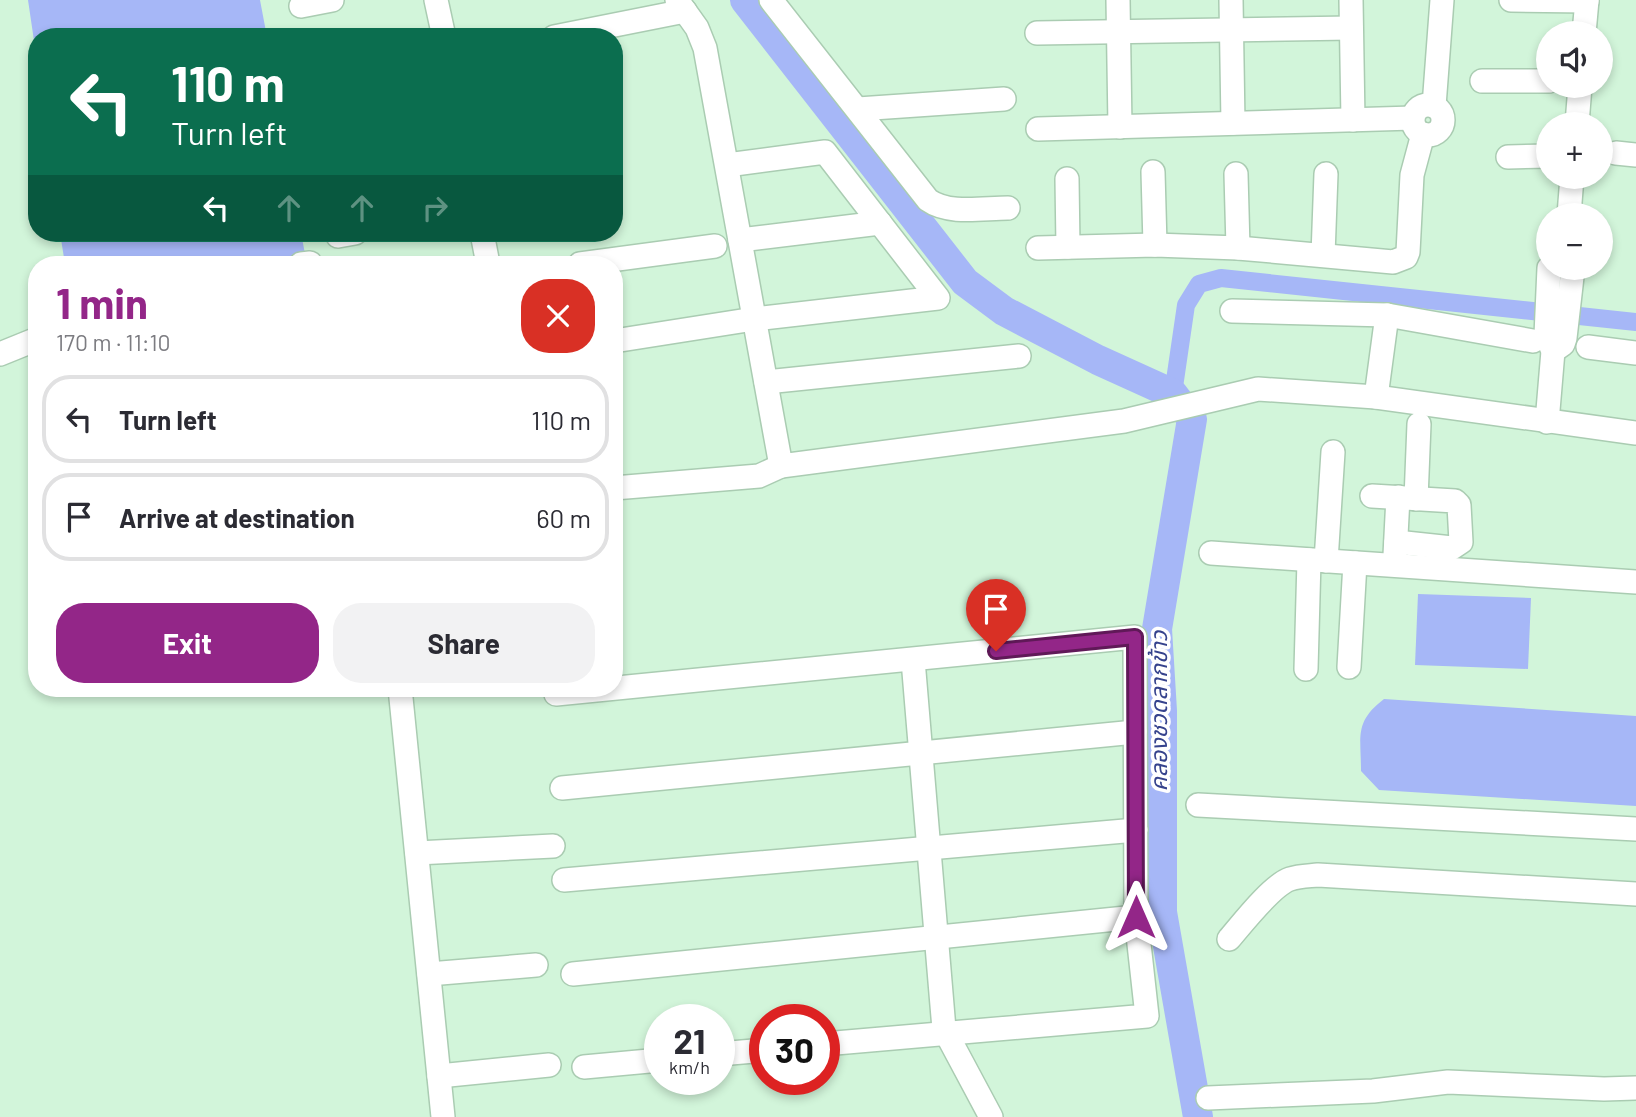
<!DOCTYPE html>
<meta charset="utf-8">
<style>
:root{--surface:#fff;--page:#f2f2f3;--text:#2b2b33;--muted:#7c7c81;--line:#e1e1e2;--accent:#932688}
body{margin:0;font-family:Barlow,"Noto Sans Thai",sans-serif;background:var(--page);color:var(--text);height:100vh;display:flex;flex-direction:column;font-size:26px;white-space:nowrap}
*{box-sizing:border-box;margin:0}
p{font-size:23px;color:var(--muted)}
.icon{flex:none;width:38px;height:38px;fill:none;stroke:currentColor;stroke-width:2;stroke-linecap:round;stroke-linejoin:round}
.map{position:relative;flex:1;overflow:hidden}
.panel{position:absolute;left:28px;top:256px;width:595px;height:441px;display:flex;flex-direction:column;background:var(--surface);border-radius:28px;box-shadow:0 4px 10px #0003}
.panel>*{flex:none}
.banner{position:absolute;left:28px;top:28px;width:595px;height:214px;border-radius:28px;box-shadow:0 4px 10px #0003;background:#0b6e4f;color:#fff;overflow:hidden}
.controls{position:absolute;left:1536px;top:21px;display:grid;gap:14px}
.controls a{display:grid;place-items:center;width:77px;height:77px;border-radius:50%;background:var(--surface);box-shadow:0 4px 10px #0003;font-size:35px}
.speed{position:absolute;left:644px;top:1004px;display:flex;gap:14px;font-size:35px;font-weight:700;text-align:center}
.speed>*{display:grid;place-content:center;width:91px;height:91px;border-radius:50%;background:var(--surface);box-shadow:0 4px 10px #0003;line-height:1}
.speed small{font-size:18px;font-weight:400}
.speed .limit{border:10px solid #d22;background:#fff;color:#111}
.pin{position:absolute;display:grid;place-items:center;width:60px;height:60px;color:#fff;margin:-72px -30px;border-radius:50% 50% 50% 0;rotate:-45deg;box-shadow:0 0 7px #0007}
.pin .icon{rotate:45deg}
.me{position:absolute;width:77px;margin:-38px;rotate:0deg;stroke-linejoin:round;filter:drop-shadow(0 0 5px #0008)}
.turn{display:flex;align-items:center;gap:24px;height:147px;padding:0 28px;font-size:32px}
.turn .icon{width:91px;height:91px;stroke-width:2.5}
.turn b{display:block;font-size:49px;line-height:60px}
.lanes{display:flex;align-items:center;height:66px;padding:0 28px;background:#0003;justify-content:center;gap:35px;direction:ltr}
.lanes .off{opacity:.35}
.round{display:grid;place-items:center;flex:none;width:74px;height:74px;border-radius:28px;background:var(--page)}
.overview{display:flex;align-items:center;justify-content:space-between;height:119px;padding:0 28px}
h1{font-size:42px;font-weight:700;line-height:52px;color:var(--accent)}
.button{display:flex;gap:14px;margin-top:auto;padding:14px 28px}
.button a{flex:1;height:80px;border-radius:28px;background:var(--accent);color:#fff;font-size:28px;font-weight:700;line-height:80px;text-align:center}
.button a+a{background:var(--page);color:var(--text)}
ul{padding:0;list-style:none}
li{display:flex;align-items:center;gap:21px;height:88px;margin:0 14px 10px;padding:0 14px;border:4px solid var(--line);border-radius:28px}
li div{flex:1}
li b{display:block;font-size:26px}
li em{font-style:normal}
.map>svg:first-child{display:block}
</style>
<div class="map">
<svg width="1636" height="1117" viewBox="0 0 1636 1117">
<rect width="100%" height="100%" fill="#d2f5da"/>
<g fill="#a6b7f7">
<polygon points="28,0 260,0 267,37 37,37 37,61"/>
<polygon points="60,233 301,233 307,264 65,264"/>
<polygon points="1418,594 1531,598 1528,669 1415,665"/>
<path d="M1384,699L1636,716V806L1379,790L1361,771C1361,736 1354,722 1384,699Z"/>
</g>
<g fill="none" stroke-linecap="round" stroke-linejoin="round">
<polyline stroke="#a6b7f7" stroke-width="18" points="1173,394 1186,305 1199,284 1221,278 1636,322"/>
<polyline stroke="#a6b7f7" stroke-width="30" points="745,0 965,282 1004,311 1098,360 1173,394 1192,419 1157,629 1162,711 1162,912 1198,1117"/>
<g stroke="#aaccb2" stroke-width="26">
<g id="minor">
<polyline points="436,0 444,37"/>
<polyline points="677,0 697,28 705,48 781,466 1124,421 1258,389 1376,397 1636,433"/>
<path d="M771,0L928,200C949,215 983,208 1008,208"/>
<polyline points="1118,0 1120,127"/>
<polyline points="1231,0 1233,123"/>
<polyline points="1351,0 1353,120"/>
<polyline points="1511,0 1587,1"/>
<polyline points="301,6 332,0"/>
<polyline points="1037,33 1351,28"/>
<polyline points="1584,33 1587,0"/>
<polyline points="554,37 685,11"/>
<polyline points="1482,81 1549,81"/>
<circle cx="1428" cy="120" r="15"/>
<polyline points="1434,106 1442,0"/>
<polyline points="858,109 1004,99"/>
<polyline points="1577,124 1580,86"/>
<polyline points="1038,129 1413,118"/>
<polyline points="1616,153 1636,155"/>
<polyline points="1508,157 1549,156"/>
<polyline points="1153,172 1155,245"/>
<polyline points="1236,174 1238,248"/>
<polyline points="1067,179 1068,247"/>
<polyline points="1569,215 1572,177"/>
<polyline points="482,233 488,264"/>
<polyline points="338,236 355,233"/>
<polyline points="740,240 880,223"/>
<polyline points="1038,248 1155,245 1238,248 1393,262 1406,257 1408,252 1412,175 1423,134"/>
<polyline points="1323,255 1326,174"/>
<polyline points="301,264 310,263"/>
<polyline points="580,264 715,246"/>
<polyline points="1232,311 1387,315 1533,341"/>
<polyline points="614,341 754,319 938,298 825,152 727,165"/>
<polyline points="1588,347 1636,353"/>
<polyline points="1553,351 1563,344 1565,338 1573,268"/>
<polyline points="0,354 37,339"/>
<polyline points="766,382 1019,356"/>
<polyline points="1376,397 1387,315"/>
<polyline points="1547,422 1553,351 1546,335 1549,268"/>
<polyline points="614,488 759,476 781,466"/>
<polyline points="1372,496 1455,501 1459,505 1461,542 1452,548 1396,542"/>
<polyline points="1416,499 1419,424"/>
<polyline points="1211,553 1636,582"/>
<polyline points="1395,555 1398,497"/>
<polyline points="1326,561 1333,452"/>
<polyline points="913,660 944,1029 991,1117"/>
<polyline points="1349,667 1355,563"/>
<polyline points="1306,669 1309,560"/>
<polyline points="400,688 443,1117"/>
<polyline points="556,694 1135,637 1136,917 1147,1016 824,1044"/>
<polyline points="562,788 1135,732"/>
<polyline points="1198,805 1636,829"/>
<polyline points="417,853 553,846"/>
<polyline points="564,880 1136,830"/>
<path d="M1229,939C1242,924 1272,885 1290,879C1299,876 1309,876 1318,875L1636,894"/>
<polyline points="429,974 536,965"/>
<polyline points="573,974 1136,917"/>
<polyline points="719,1054 765,1050"/>
<polyline points="584,1067 660,1060"/>
<polyline points="439,1076 549,1065"/>
<polyline points="1208,1098 1373,1091 1448,1082 1604,1089 1636,1088"/>
</g>
</g>
<use href="#minor" stroke="#fff" stroke-width="23"/>
</g>
<g fill="none" stroke-linecap="round" stroke-linejoin="round">
<g stroke="#601958" stroke-width="18">
<polyline id="route" points="996,651 1135,637 1136,917"/>
</g>
<use href="#route" stroke="#932688" stroke-width="12"/>
</g>
<g text-anchor="middle" stroke-width="7" stroke-linejoin="round" paint-order="stroke">
<g font-size="23" font-style="italic" fill="#36438d" stroke="#fff">
<text transform="translate(1159 711) rotate(-90)" y="8">คลองชวดลากข้าว</text>
</g>
</g>
</svg>
<div class="controls">
<a><svg class="icon" aria-label="sound" viewBox="0 0 24 24"><path d="M4 9h4l5-4v14l-5-4H4zM17 9q2 3 0 6"/></svg></a>
<a>+</a>
<a>−</a>
</div>
<div class="speed"><div>21<small>km/h</small></div><div class="limit">30</div></div>
<div class="pin" style="left:996px;top:651px;background:#d93025"><svg class="icon" aria-label="arrive" viewBox="0 0 24 24"><path d="M6 21V4h12l-3 4 3 4H6"/></svg></div>
<svg class="me" style="left:1136px;top:917px" viewBox="-20 -20 40 40"><path d="M0-17L14 15 0 8-14 15z" fill="#932688" stroke="#fff" stroke-width="4"/></svg>
<div class="banner">
<div class="turn"><svg class="icon" aria-label="left" viewBox="0 0 24 24"><path d="M17 20v-9H6M10 6l-5 5 5 5"/></svg><div><b>110 m</b>Turn left</div></div>
<div class="lanes"><svg class="icon" aria-label="left" viewBox="0 0 24 24"><path d="M17 20v-9H6M10 6l-5 5 5 5"/></svg><svg class="icon off" aria-label="ahead" viewBox="0 0 24 24"><path d="M12 20V5M6 11l6-6 6 6"/></svg><svg class="icon off" aria-label="ahead" viewBox="0 0 24 24"><path d="M12 20V5M6 11l6-6 6 6"/></svg><svg class="icon off" aria-label="right" viewBox="0 0 24 24"><path d="M7 20v-9h11M14 6l5 5-5 5"/></svg></div>
</div>
<section class="panel">
<div class="overview"><div><h1>1 min</h1><p>170 m · 11:10</p></div><a class="round" style="background:#d93025;color:#fff"><svg class="icon" aria-label="close" viewBox="0 0 24 24"><path d="M6 6l12 12M18 6L6 18"/></svg></a></div>
<ul>
<li><svg class="icon" aria-label="left" viewBox="0 0 24 24"><path d="M17 20v-9H6M10 6l-5 5 5 5"/></svg><div><b>Turn left</b></div><em>110 m</em></li>
<li><svg class="icon" aria-label="arrive" viewBox="0 0 24 24"><path d="M6 21V4h12l-3 4 3 4H6"/></svg><div><b>Arrive at destination</b></div><em>60 m</em></li>
</ul>
<div class="button"><a>Exit</a><a>Share</a></div>
</section>
</div>
